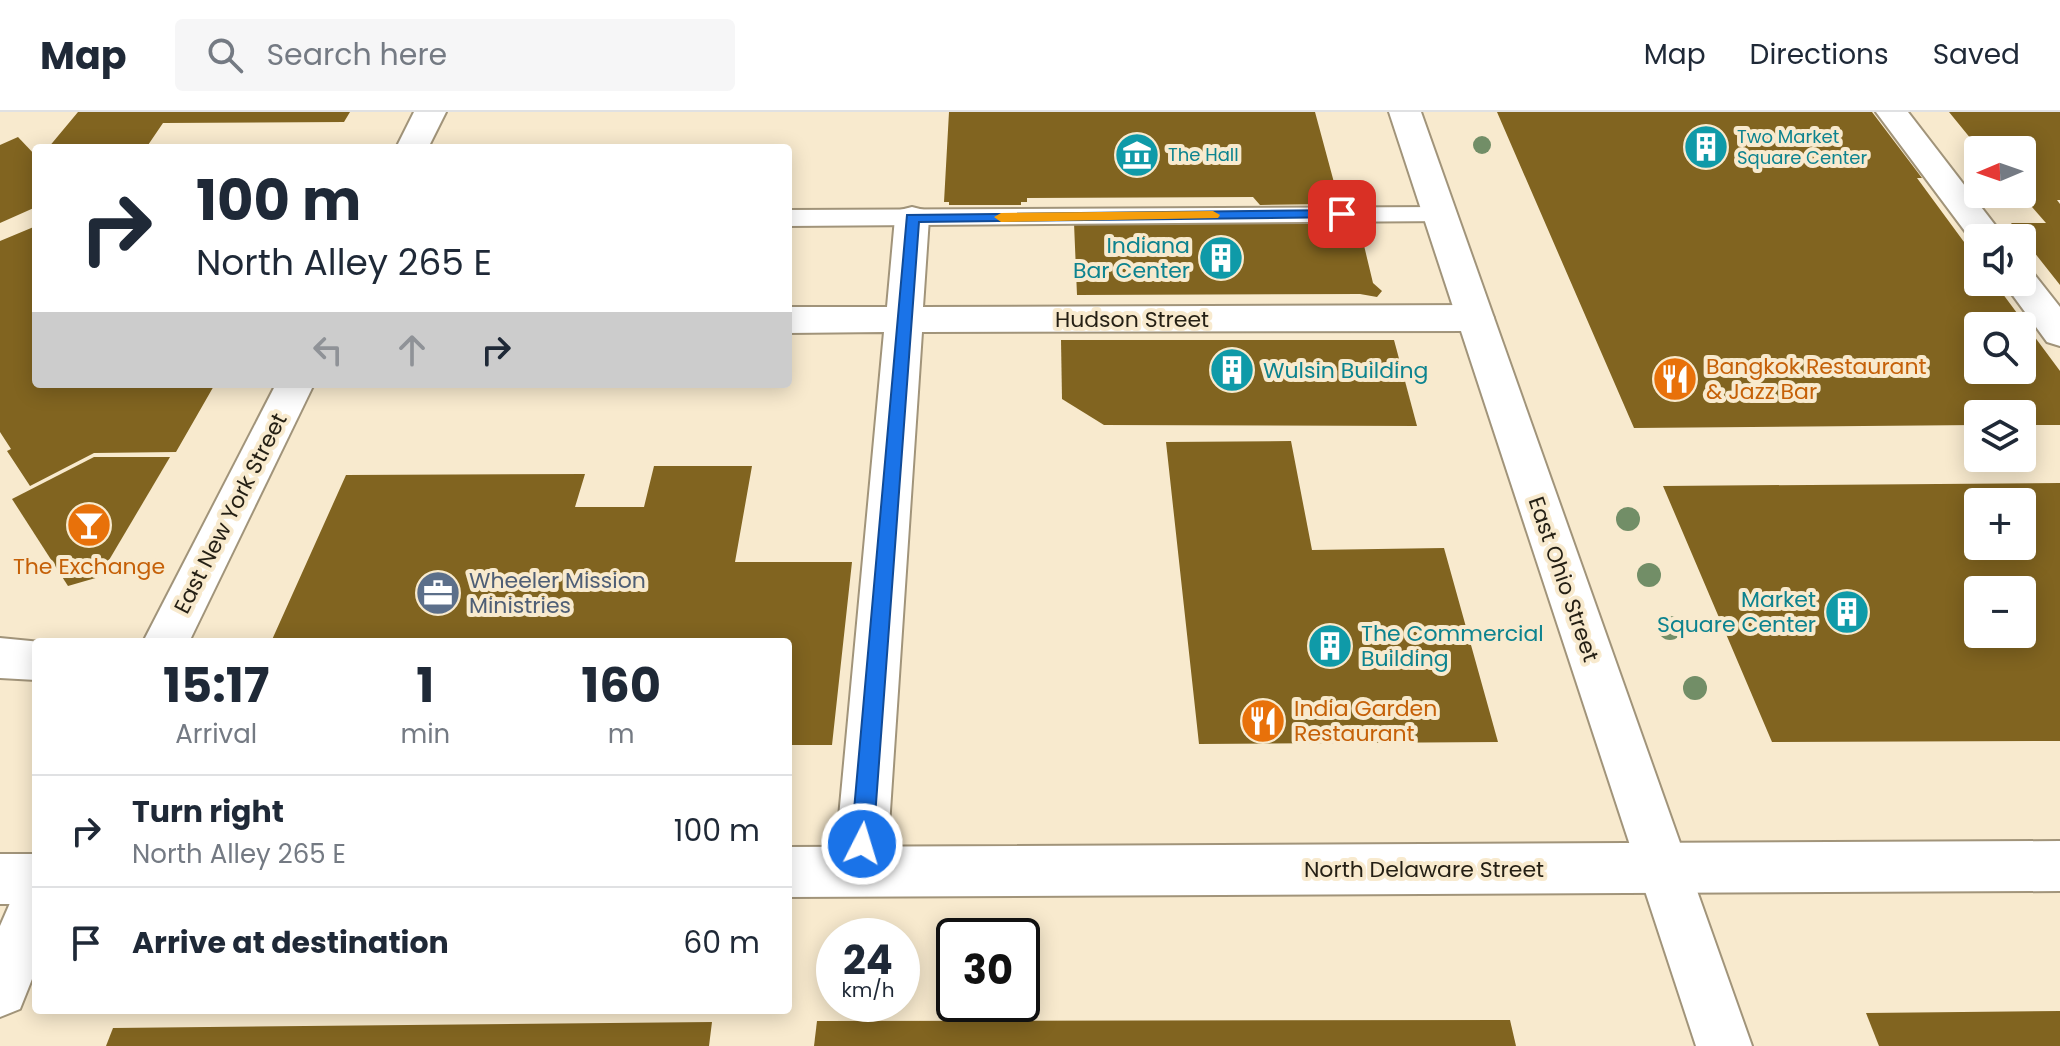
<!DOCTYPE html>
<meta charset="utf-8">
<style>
:root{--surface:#fff;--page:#f6f6f7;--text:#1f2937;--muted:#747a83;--line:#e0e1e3}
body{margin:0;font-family:Poppins,sans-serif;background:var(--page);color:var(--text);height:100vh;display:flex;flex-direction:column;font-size:30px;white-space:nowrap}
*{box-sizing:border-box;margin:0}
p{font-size:26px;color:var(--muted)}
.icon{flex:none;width:44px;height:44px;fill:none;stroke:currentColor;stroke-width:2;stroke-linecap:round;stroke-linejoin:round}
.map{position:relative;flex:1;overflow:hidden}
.panel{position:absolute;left:32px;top:526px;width:760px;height:376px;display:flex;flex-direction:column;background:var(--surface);border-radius:8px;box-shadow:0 4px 20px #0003}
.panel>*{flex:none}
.hud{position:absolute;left:32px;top:32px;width:760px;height:244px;border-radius:8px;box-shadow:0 4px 20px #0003;background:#fff;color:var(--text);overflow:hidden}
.needle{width:52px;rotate:268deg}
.tools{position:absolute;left:1964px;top:24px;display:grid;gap:16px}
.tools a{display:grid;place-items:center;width:72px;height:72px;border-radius:8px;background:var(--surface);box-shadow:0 4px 20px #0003;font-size:40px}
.speed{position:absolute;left:816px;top:806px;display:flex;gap:16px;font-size:40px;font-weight:700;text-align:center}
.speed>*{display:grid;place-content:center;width:104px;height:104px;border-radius:50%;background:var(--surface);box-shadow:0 4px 20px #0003;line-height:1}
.speed small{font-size:20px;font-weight:400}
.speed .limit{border:4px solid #111;border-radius:12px;background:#fff;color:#111}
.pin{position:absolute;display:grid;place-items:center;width:68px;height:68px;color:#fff;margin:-34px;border-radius:16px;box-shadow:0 4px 12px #0006}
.me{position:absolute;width:88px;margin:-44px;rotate:5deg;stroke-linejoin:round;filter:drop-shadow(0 0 6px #0008)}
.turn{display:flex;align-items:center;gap:28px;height:168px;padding:0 32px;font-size:36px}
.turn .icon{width:104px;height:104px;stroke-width:2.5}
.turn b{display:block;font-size:56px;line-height:68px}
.lanes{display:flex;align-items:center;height:76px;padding:0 32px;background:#0003;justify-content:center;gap:40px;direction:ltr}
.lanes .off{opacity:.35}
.eta{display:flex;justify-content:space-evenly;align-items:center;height:136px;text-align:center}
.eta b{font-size:48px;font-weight:700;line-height:56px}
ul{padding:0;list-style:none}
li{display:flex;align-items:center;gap:24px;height:112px;padding:0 32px;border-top:2px solid var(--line)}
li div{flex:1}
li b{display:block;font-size:30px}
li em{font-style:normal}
header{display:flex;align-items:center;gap:48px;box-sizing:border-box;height:112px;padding:0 40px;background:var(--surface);border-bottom:2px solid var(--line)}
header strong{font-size:38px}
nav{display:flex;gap:44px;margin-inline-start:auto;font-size:28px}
.search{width:560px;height:72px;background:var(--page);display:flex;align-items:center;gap:20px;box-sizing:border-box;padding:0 28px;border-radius:8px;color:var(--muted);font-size:30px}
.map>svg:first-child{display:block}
</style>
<header>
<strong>Map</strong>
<div class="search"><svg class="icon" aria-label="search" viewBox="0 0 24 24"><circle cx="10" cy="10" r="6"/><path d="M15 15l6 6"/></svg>Search here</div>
<nav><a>Map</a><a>Directions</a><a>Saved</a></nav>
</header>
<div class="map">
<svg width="2060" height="934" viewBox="0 0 2060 934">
<rect width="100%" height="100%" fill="#f8eace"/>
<g fill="#816420" fill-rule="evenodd">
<polygon points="78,0 350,0 344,10 163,11 146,36 48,36"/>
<polygon points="949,0 1315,0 1339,89 1333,89 1334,92 1260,93 1253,85 1027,86 1027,90 1021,90 1021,93 949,93 949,90 944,90"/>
<path d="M1497,0H1872L1922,66H1917L1978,149V170H1994L2060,259V313H2022V302H1978V313L1634,316ZM1978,214H2022V258H1978Z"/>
<polygon points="1949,0 2060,0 2060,88 2057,88 2060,92 2060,173 2011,111 2046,111 2025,87 1995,87 1992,82 2022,82 2022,38 1980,38"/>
<polygon points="18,25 36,44 36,95 0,111 0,33"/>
<polygon points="1355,108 1363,116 1361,121 1373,171 1382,179 1377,185 1360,182 1077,183 1074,111"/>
<polygon points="36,114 36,272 215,272 176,340 94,341 30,374 7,339 11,337 0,320 0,129"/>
<polygon points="1061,228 1394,228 1417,314 1104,313 1062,287"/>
<polygon points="1291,329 1312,438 1444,436 1498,630 1199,632 1166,330"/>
<polygon points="94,345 170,345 99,465 68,474 12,387"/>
<polygon points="654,354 752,354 735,450 852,450 832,633 788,633 788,530 271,530 346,363 585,362 575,395 644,395"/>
<path d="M2060,371V629L1772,630L1663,374ZM1978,390H2022V434H1978ZM1978,478H2022V522H1978Z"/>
<polygon points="2060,899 2060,934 1879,934 1866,901"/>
<polygon points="1510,908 1516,934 814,934 817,909"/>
<polygon points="712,910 709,934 106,934 113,916"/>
</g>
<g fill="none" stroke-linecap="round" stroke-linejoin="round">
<g stroke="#a1947a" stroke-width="4">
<polygon id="lane" points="1442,95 1451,97 1455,103 1451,109 788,114 788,98"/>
</g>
<g stroke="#a1947a" stroke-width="4">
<g id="street">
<polygon points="1876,0 1908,0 2005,126 1978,126 1976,134"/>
<polygon points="912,95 924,98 929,106 923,195 1476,193 1489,197 1494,206 1489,215 1476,219 922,220 886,759 878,777 860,784 842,777 834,759 884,220 788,221 788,195 887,195 895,106 900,98"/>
<polygon points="2022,158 2034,162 2060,195 2060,234 2047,230 2003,170 2022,170"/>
</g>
</g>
<g stroke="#a1947a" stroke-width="4">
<g id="secondary">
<polygon points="414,0 446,0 428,36 396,36"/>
<polygon points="1389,0 1421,0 1752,934 1696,934"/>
<polygon points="276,272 314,272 189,530 143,530"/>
<polygon points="0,526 41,530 36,530 36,568 0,566"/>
<polygon points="36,767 36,857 20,897 0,905 0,814 17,775"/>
</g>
</g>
<g stroke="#a1947a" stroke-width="4">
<g id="primary">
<polygon points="2060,729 2060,779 788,785 788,735"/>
<rect x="0" y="742" width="36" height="50"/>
</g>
</g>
<use href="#lane" fill="#fff" fill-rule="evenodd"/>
<use href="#street" fill="#fff" fill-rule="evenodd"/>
<use href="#secondary" fill="#fff" fill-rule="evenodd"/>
<use href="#primary" fill="#fff" fill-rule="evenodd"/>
</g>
<g fill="#728e67">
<circle cx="1482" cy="33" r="9"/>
<circle cx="1628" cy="407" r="12"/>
<circle cx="1649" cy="463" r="12"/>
<circle cx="1670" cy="516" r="12"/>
<circle cx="1695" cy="576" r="12"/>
</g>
<polygon fill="#1a73e8" stroke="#114b97" stroke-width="2" points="1342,98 1349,102 1347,105 919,110 873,732 869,740 862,743 855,740 851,732 907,103"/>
<polygon fill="#f59e0b" points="1213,99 1220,103 1218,106 1001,110 994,105 1001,101"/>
<defs>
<g id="building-disc" transform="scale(2.3)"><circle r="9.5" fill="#0f9aa8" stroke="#f8eace"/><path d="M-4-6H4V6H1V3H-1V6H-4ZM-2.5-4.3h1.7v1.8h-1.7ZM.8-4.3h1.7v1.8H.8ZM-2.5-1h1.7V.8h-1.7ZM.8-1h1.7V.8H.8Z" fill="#fff"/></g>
<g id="museum-disc" transform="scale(2.3)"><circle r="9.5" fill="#0f9aa8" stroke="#f8eace"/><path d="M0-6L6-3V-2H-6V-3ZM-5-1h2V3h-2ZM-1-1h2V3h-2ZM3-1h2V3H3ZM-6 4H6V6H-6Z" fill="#fff"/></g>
<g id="restaurant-disc" transform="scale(2.3)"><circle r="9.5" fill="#e8710a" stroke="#f8eace"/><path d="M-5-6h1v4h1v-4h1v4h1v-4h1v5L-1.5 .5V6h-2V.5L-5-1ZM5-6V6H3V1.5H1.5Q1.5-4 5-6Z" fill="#fff"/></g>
<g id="bar-disc" transform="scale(2.3)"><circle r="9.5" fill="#e8710a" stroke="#f8eace"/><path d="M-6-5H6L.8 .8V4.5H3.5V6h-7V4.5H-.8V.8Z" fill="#fff"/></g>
<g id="office-disc" transform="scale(2.3)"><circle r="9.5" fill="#5c6f8a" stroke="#f8eace"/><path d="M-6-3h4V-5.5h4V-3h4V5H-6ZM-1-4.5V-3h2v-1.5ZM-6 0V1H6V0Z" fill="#fff"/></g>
</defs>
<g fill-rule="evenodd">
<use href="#building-disc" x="1706" y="35"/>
<use href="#museum-disc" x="1137" y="43"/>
<use href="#building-disc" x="1221" y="146"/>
<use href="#building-disc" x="1232" y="258"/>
<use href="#restaurant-disc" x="1675" y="267"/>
<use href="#bar-disc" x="89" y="413"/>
<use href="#office-disc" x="438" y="481"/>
<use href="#building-disc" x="1847" y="500"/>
<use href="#building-disc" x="1330" y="534"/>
<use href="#restaurant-disc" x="1263" y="609"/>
</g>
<g text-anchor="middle" stroke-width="8" stroke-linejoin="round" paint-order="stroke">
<g font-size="18" fill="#0d838f" stroke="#f8eace" text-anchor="start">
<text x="1737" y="31">Two Market<tspan x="1737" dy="21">Square Center</tspan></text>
<text x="1168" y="49">The Hall</text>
</g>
<g font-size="22" fill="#0d838f" stroke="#f8eace" text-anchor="end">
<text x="1190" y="141">Indiana<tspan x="1190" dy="25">Bar Center</tspan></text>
<text x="1263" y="266" text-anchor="start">Wulsin Building</text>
<text x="1816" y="495">Market<tspan x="1816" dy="25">Square Center</tspan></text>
<text x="1361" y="529" text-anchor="start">The Commercial<tspan x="1361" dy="25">Building</tspan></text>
</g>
<g font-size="22" fill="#241f14" stroke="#f8eace">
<text x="1132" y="215">Hudson Street</text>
<text transform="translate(230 401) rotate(-63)" y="8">East New York Street</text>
<text transform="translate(1564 467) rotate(71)" y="8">East Ohio Street</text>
<text x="1424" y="765">North Delaware Street</text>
</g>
<g font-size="22" fill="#c56008" stroke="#f8eace" text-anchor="start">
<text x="1706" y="262">Bangkok Restaurant<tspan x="1706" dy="25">&amp; Jazz Bar</tspan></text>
<text x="89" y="462" text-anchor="middle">The Exchange</text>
<text x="1294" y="604">India Garden<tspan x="1294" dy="25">Restaurant</tspan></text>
</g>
<g font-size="22" fill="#4e5e75" stroke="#f8eace" text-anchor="start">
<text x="469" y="476">Wheeler Mission<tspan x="469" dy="25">Ministries</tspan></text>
</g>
</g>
</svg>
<div class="tools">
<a><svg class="needle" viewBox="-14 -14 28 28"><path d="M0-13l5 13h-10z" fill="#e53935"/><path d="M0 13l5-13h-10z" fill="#747a83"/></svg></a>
<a><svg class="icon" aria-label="sound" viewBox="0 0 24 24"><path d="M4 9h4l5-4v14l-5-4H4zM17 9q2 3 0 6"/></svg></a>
<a><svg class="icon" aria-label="search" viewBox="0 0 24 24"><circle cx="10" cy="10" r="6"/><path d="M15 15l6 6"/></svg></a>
<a><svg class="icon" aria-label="layers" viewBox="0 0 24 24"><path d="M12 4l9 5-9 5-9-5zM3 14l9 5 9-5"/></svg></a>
<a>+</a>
<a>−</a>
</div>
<div class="speed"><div>24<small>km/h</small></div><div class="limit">30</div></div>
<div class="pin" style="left:1342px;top:102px;background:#d93025"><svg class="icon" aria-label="arrive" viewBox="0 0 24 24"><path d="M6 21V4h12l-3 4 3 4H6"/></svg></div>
<svg class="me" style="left:862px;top:732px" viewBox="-20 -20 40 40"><circle r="17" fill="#1a73e8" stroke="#fff" stroke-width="3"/><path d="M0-11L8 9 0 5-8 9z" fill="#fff"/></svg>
<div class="hud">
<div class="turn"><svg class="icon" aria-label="right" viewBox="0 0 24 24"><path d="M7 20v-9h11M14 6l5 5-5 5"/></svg><div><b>100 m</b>North Alley 265 E</div></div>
<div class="lanes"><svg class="icon off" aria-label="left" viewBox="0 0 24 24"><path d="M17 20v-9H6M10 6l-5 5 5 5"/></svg><svg class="icon off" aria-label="ahead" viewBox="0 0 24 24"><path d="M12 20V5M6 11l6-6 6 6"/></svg><svg class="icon" aria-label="right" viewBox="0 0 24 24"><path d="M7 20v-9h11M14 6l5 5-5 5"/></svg></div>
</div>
<section class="panel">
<div class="eta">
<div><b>15:17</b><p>Arrival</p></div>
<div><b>1</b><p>min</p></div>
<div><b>160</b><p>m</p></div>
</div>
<ul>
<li><svg class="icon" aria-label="right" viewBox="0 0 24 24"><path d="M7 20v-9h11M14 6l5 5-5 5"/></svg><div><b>Turn right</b><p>North Alley 265 E</p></div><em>100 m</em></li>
<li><svg class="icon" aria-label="arrive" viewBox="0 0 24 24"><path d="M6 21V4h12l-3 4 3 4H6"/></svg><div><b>Arrive at destination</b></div><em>60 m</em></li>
</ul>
</section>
</div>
